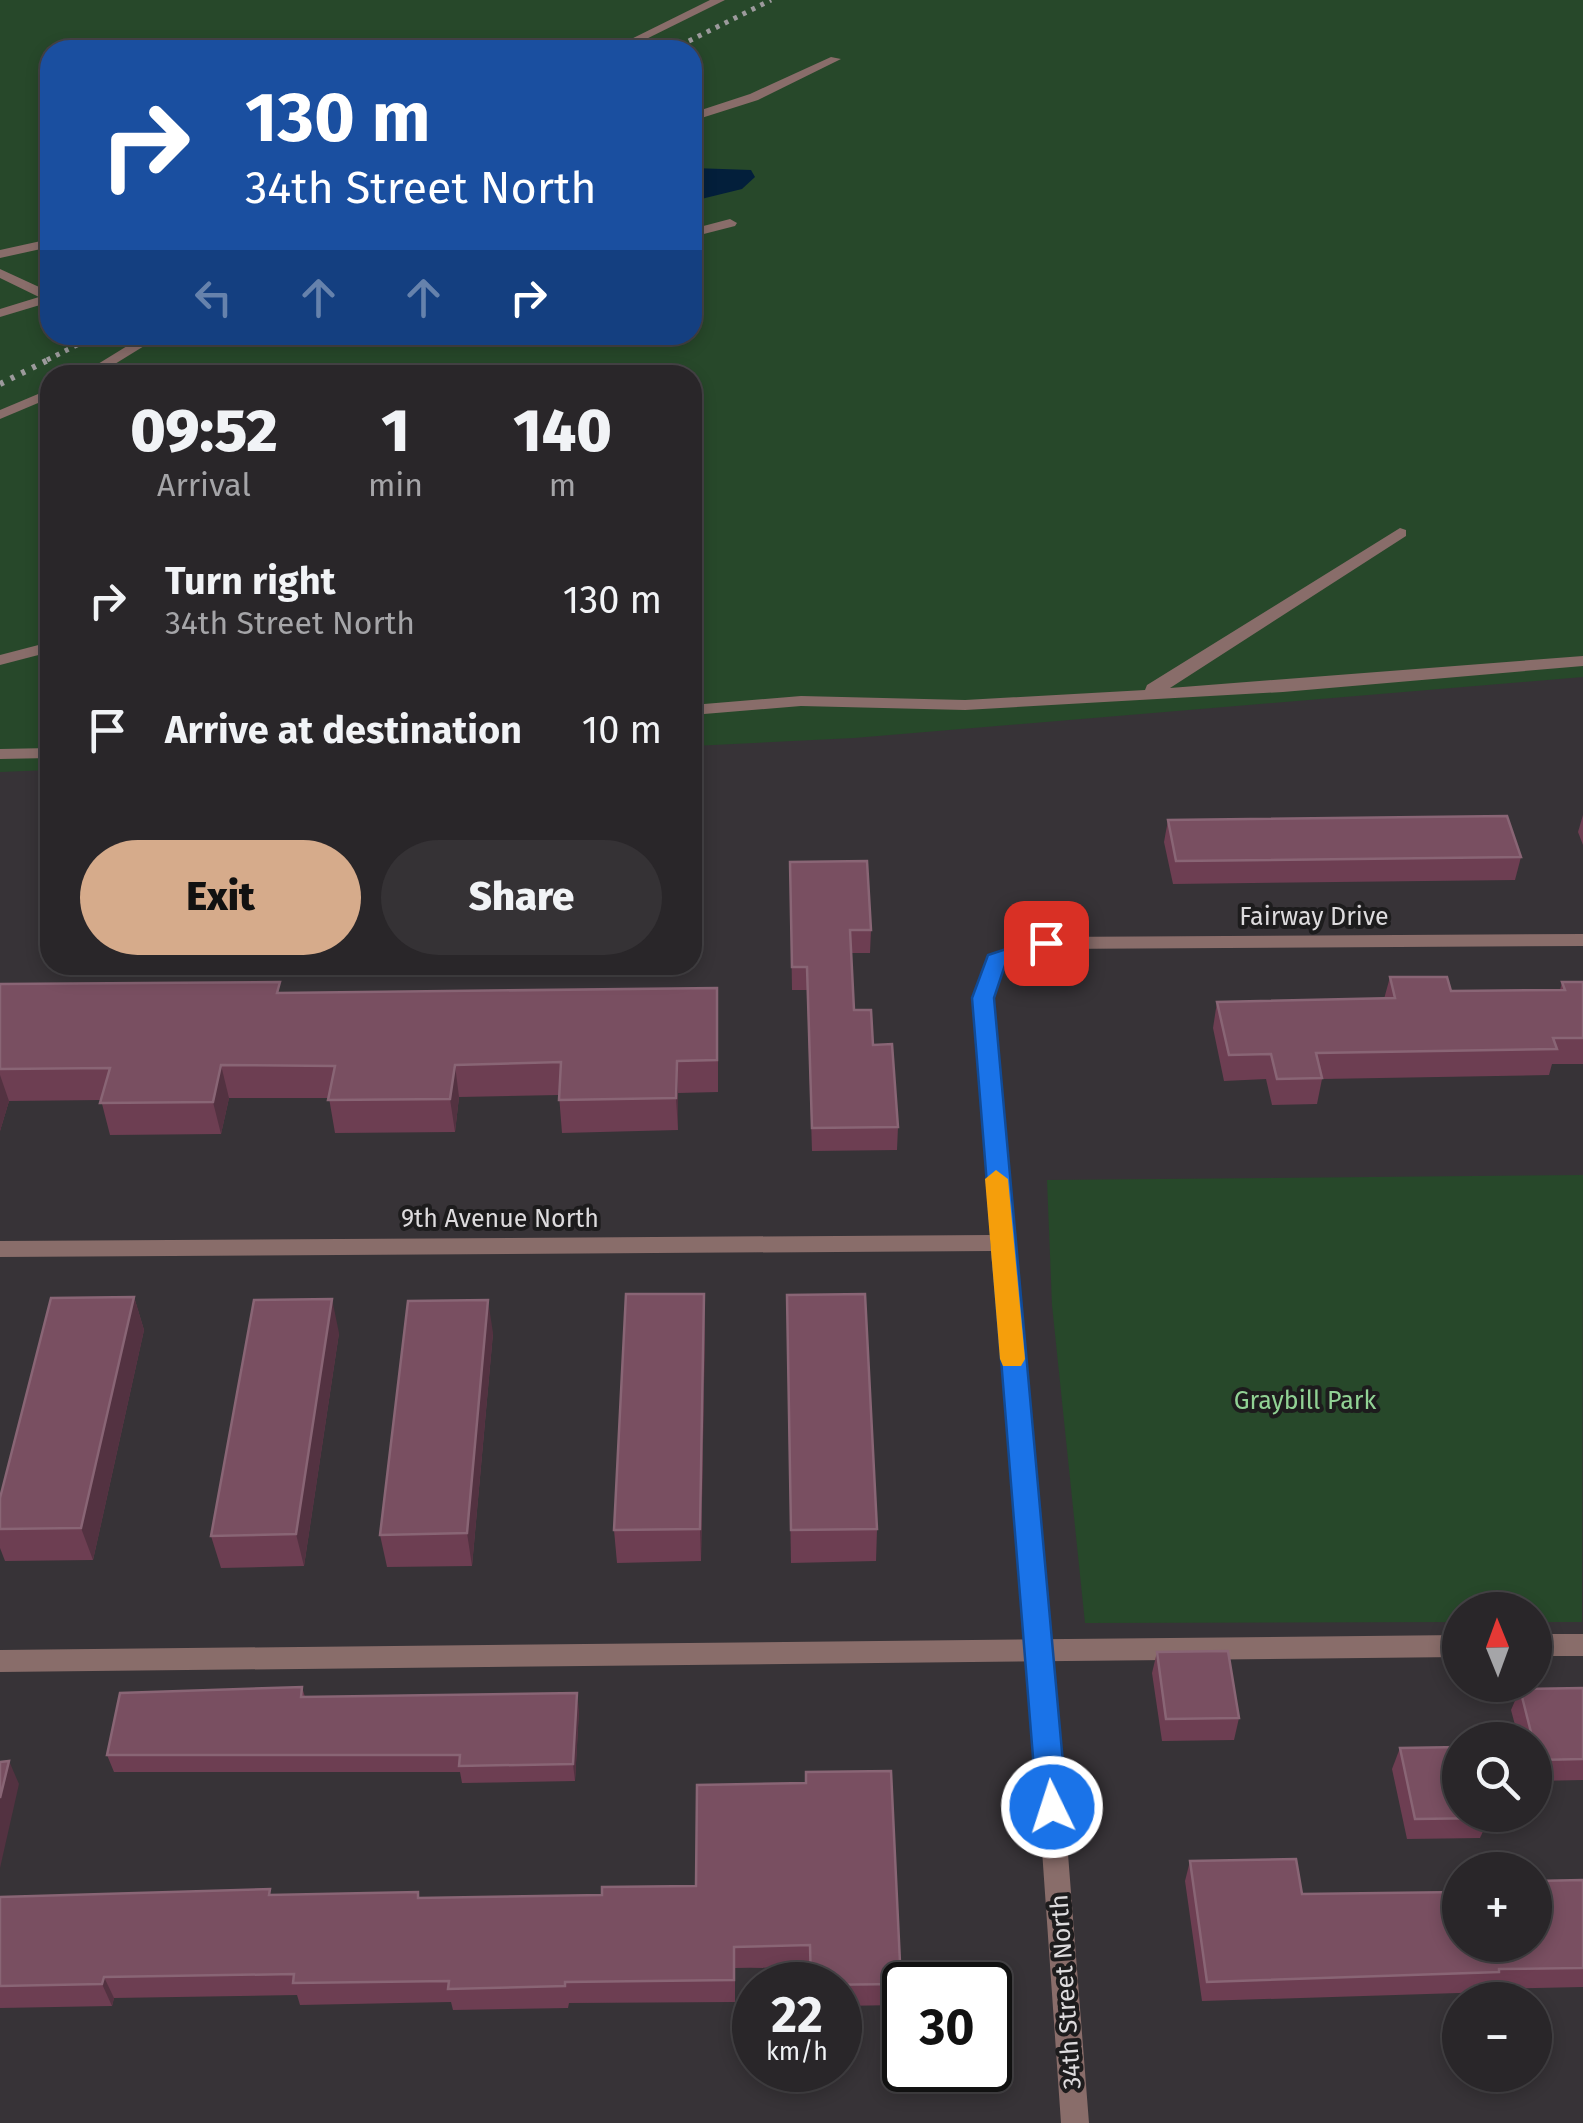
<!DOCTYPE html>
<meta charset="utf-8">
<style>
:root{--surface:#292629;--page:#353235;--text:#f1f3f6;--muted:#a5a5a8;--line:#454346;--accent:#d6ab8b}
body{margin:0;font-family:"Fira Sans",sans-serif;background:var(--page);color:var(--text);height:100vh;display:flex;flex-direction:column;font-size:38px;white-space:nowrap}
*{box-sizing:border-box;margin:0}
p{font-size:32px;color:var(--muted)}
.icon{flex:none;width:55px;height:55px;fill:none;stroke:currentColor;stroke-width:2;stroke-linecap:round;stroke-linejoin:round}
.map{position:relative;flex:1;overflow:hidden}
.sheet{position:absolute;left:40px;top:365px;width:662px;height:610px;display:flex;flex-direction:column;background:var(--surface);border-radius:30px;box-shadow:0 5px 15px #0003,0 0 0 2px var(--line)}
.sheet>*{flex:none}
.top-card{position:absolute;left:40px;top:40px;width:662px;height:305px;border-radius:30px;box-shadow:0 5px 15px #0003,0 0 0 2px var(--line);background:#1a4fa0;color:#fff;overflow:hidden}
.needle{width:65px;rotate:359deg}
.controls{position:absolute;left:1442px;top:1592px;display:grid;gap:20px}
.controls a{display:grid;place-items:center;width:110px;height:110px;border-radius:50%;background:var(--surface);box-shadow:0 5px 15px #0003,0 0 0 2px var(--line);font-size:50px}
.speed{position:absolute;left:732px;top:1962px;display:flex;gap:20px;font-size:50px;font-weight:700;text-align:center}
.speed>*{display:grid;place-content:center;width:130px;height:130px;border-radius:50%;background:var(--surface);box-shadow:0 5px 15px #0003,0 0 0 2px var(--line);line-height:1}
.speed small{font-size:25px;font-weight:400}
.speed .limit{border:5px solid #111;border-radius:15px;background:#fff;color:#111}
.pin{position:absolute;display:grid;place-items:center;width:85px;height:85px;color:#fff;margin:-42px;border-radius:20px;box-shadow:0 5px 15px #0006}
.me{position:absolute;width:110px;margin:-55px;rotate:356deg;stroke-linejoin:round;filter:drop-shadow(0 0 8px #0008)}
.turn{display:flex;align-items:center;gap:35px;height:210px;padding:0 40px;font-size:45px}
.turn .icon{width:130px;height:130px;stroke-width:2.5}
.turn b{display:block;font-size:70px;line-height:85px}
.lanes{display:flex;align-items:center;height:95px;padding:0 40px;background:#0003;justify-content:center;gap:50px;direction:ltr}
.lanes .off{opacity:.35}
.eta{display:flex;justify-content:space-evenly;align-items:center;height:170px;text-align:center}
.eta b{font-size:60px;font-weight:800;line-height:70px}
.action{display:flex;gap:20px;margin-top:auto;padding:20px 40px}
.action a{flex:1;height:115px;border-radius:60px;background:var(--accent);color:#111;font-size:40px;font-weight:800;line-height:115px;text-align:center}
.action a+a{background:var(--page);color:var(--text)}
ul{padding:0;list-style:none}
li{display:flex;align-items:center;gap:30px;height:130px;padding:0 40px}
li div{flex:1}
li b{display:block;font-size:38px}
li em{font-style:normal}
.map>svg:first-child{display:block}
</style>
<div class="map">
<svg width="1583" height="2123" viewBox="0 0 1583 2123">
<rect width="100%" height="100%" fill="#373337"/>
<g fill="#27482a" fill-rule="evenodd">
<path d="M0,0H1583V677L854,738L693,746L692,375H50V770L0,772ZM50,50H692V335H50Z"/>
<polygon points="1583,1175 1582,1622 1535,1622 1535,1610 1460,1610 1460,1622 1085,1623 1052,1305 1047,1180"/>
</g>
<polygon fill="#031f3b" points="693,168 751,170 755,177 742,189 693,201"/>
<g fill="none" stroke-linecap="round" stroke-linejoin="round">
<g fill="#896d6a" fill-rule="evenodd">
<polygon points="710,0 725,0 624,50 609,50"/>
<polygon points="831,57 841,59 758,100 692,121 692,113 750,94"/>
<polygon points="730,219 737,223 735,226 692,237 692,229"/>
<polygon points="50,239 50,247 0,258 0,250"/>
<polygon points="0,269 50,292 50,302 0,317 0,309 39,297 0,278"/>
<polygon points="145,335 162,335 97,375 80,375"/>
<polygon points="50,389 50,398 0,419 0,410"/>
<polygon points="1400,528 1406,530 1406,536 1170,688 1583,656 1583,666 1283,692 965,710 801,706 692,715 692,705 801,696 965,700 1145,690 1147,685"/>
<polygon points="50,642 50,652 0,665 0,655"/>
<polygon points="50,748 50,758 0,759 0,749"/>
<rect x="1535" y="1634" width="48" height="22"/>
<polygon points="1460,1635 1460,1657 0,1672 0,1650"/>
</g>
<polygon fill="#896d6a" fill-rule="evenodd" points="1583,934 1583,946 1047,949 1004,964 993,998 1012,1243 1052,1649 1089,2123 1061,2123 1028,1649 991,1251 0,1257 0,1241 990,1235 973,998 989,955 1046,937"/>
<g stroke="#9c9a9c" stroke-width="5" stroke-dasharray="4 6" stroke-linecap="butt">
<polyline points="671,50 771,0"/>
<polyline points="47,360 97,335"/>
</g>
<polyline stroke="#9c9a9c" stroke-width="6" stroke-dasharray="4 8" stroke-linecap="butt" points="0,384 52,358"/>
</g>
<g fill="#6d3e52">
<polygon points="1583,815 1583,845 1578,832"/>
<polygon points="1168,820 1521,857 1515,880 1173,884 1164,842"/>
<polygon points="790,862 871,930 870,953 851,953 854,1010 873,1045 898,1127 897,1150 812,1151 807,990 792,990"/>
<polygon points="1390,977 1451,991 1560,990 1562,982 1583,982 1583,1064 1552,1064 1549,1075 1322,1079 1317,1104 1272,1105 1266,1079 1224,1081 1213,1028 1217,1002 1384,999"/>
<polygon points="0,984 282,993 718,1020 718,1092 678,1093 678,1130 562,1133 559,1095 459,1097 455,1132 335,1133 329,1098 229,1098 221,1134 110,1135 101,1100 9,1101 0,1131"/>
<polygon points="134,1297 144,1330 93,1560 5,1561 0,1548 0,1498"/>
<polygon points="705,1327 701,1561 617,1563 614,1530"/>
<polygon points="787,1328 877,1529 876,1561 791,1563"/>
<polygon points="339,1333 304,1566 221,1568 211,1536"/>
<polygon points="493,1333 472,1566 387,1567 380,1535"/>
<polygon points="1157,1652 1239,1718 1234,1740 1162,1741 1152,1673"/>
<polygon points="302,1687 305,1697 579,1710 575,1781 462,1783 460,1772 114,1772 107,1755"/>
<polygon points="1583,1688 1583,1780 1535,1781 1535,1740 1519,1740 1511,1710 1520,1689"/>
<polygon points="1400,1748 1489,1818 1480,1838 1407,1839 1392,1769"/>
<polygon points="1190,1861 1302,1894 1460,1945 1583,1880 1583,1987 1492,1989 1490,1992 1202,2001 1185,1881"/>
<polygon points="696,1886 901,1984 899,2005 840,2006 840,1985 809,1967 735,1968 735,2002 569,2003 568,2008 453,2010 451,2002 300,2005 297,1995 114,1998 112,2006 0,2008 0,1897 272,1895 420,1898 602,1895"/>
</g>
<g fill="#533241">
<polygon points="677,1061 678,1093 678,1130 676,1098"/>
<polygon points="221,1065 229,1098 221,1134 213,1102"/>
<polygon points="455,1065 459,1097 455,1132 450,1099"/>
<polygon points="0,1075 9,1101 0,1131"/>
<polygon points="704,1294 705,1327 701,1561 700,1529"/>
<polygon points="134,1297 144,1330 93,1560 81,1528"/>
<polygon points="332,1299 339,1333 304,1566 296,1534"/>
<polygon points="488,1300 493,1333 472,1566 467,1533"/>
<polygon points="577,1693 579,1710 575,1781 573,1764"/>
<polygon points="9,1761 19,1784 0,1868 0,1798"/>
<polygon points="104,1977 114,1998 112,2006 102,1984"/>
</g>
<g fill="#794f61" stroke="#896575" stroke-width="2.5">
<polygon points="1507,816 1521,857 1176,861 1168,820"/>
<polygon points="867,861 871,930 850,930 854,1010 871,1010 873,1045 892,1044 898,1127 812,1128 807,967 792,967 790,862"/>
<polygon points="1390,977 1447,977 1451,991 1565,990 1562,982 1583,982 1583,1038 1553,1038 1557,1049 1316,1053 1322,1078 1277,1079 1271,1054 1229,1055 1217,1002 1395,998"/>
<polygon points="280,982 277,993 717,988 717,1060 677,1061 676,1098 559,1100 561,1062 455,1065 450,1099 328,1100 335,1066 221,1065 213,1102 100,1103 110,1068 0,1069 0,984"/>
<polygon points="626,1294 704,1294 700,1529 614,1530"/>
<polygon points="865,1294 877,1529 791,1530 787,1295"/>
<polygon points="134,1297 81,1528 0,1529 0,1498 51,1298"/>
<polygon points="332,1299 296,1534 211,1536 254,1300"/>
<polygon points="488,1300 467,1533 380,1535 408,1301"/>
<polygon points="1228,1651 1239,1718 1166,1719 1157,1652"/>
<polygon points="302,1687 301,1697 577,1693 573,1764 459,1766 460,1755 107,1755 120,1693"/>
<polygon points="1583,1688 1583,1759 1538,1760 1535,1740 1533,1740 1520,1689"/>
<polygon points="1460,1747 1460,1815 1488,1815 1489,1818 1415,1819 1400,1748"/>
<polygon points="9,1761 0,1798 0,1762"/>
<polygon points="891,1771 901,1984 811,1985 810,1945 734,1947 734,1980 565,1982 565,1986 448,1989 449,1981 293,1983 294,1974 104,1977 102,1984 0,1986 0,1897 270,1889 269,1895 418,1892 418,1898 602,1895 602,1887 696,1886 697,1785 806,1783 806,1772"/>
<polygon points="1296,1859 1302,1894 1460,1892 1460,1945 1535,1945 1535,1881 1583,1880 1583,1968 1499,1969 1499,1972 1207,1982 1190,1861"/>
</g>
<polygon fill="#1a73e8" stroke="#114b97" stroke-width="2.5" points="1046,936 1054,938 1057,943 1054,948 1005,965 994,998 1067,1807 1062,1817 1052,1821 1041,1817 1037,1807 972,998 988,955"/>
<polygon fill="#f59e0b" points="996,1170 1008,1179 1025,1359 1021,1366 1003,1366 1000,1359 985,1179"/>
<g text-anchor="middle" stroke-width="8" stroke-linejoin="round" paint-order="stroke">
<g font-size="25" fill="#dddbdd" stroke="#1d1c1d">
<text x="1314" y="925">Fairway Drive</text>
<text x="500" y="1227">9th Avenue North</text>
<text transform="translate(1065 1992) rotate(-94)" y="9">34th Street North</text>
</g>
<g font-size="25" fill="#91d294" stroke="#1d1c1d">
<text x="1305" y="1409">Graybill Park</text>
</g>
</g>
</svg>
<div class="controls">
<a><svg class="needle" viewBox="-14 -14 28 28"><path d="M0-13l5 13h-10z" fill="#e53935"/><path d="M0 13l5-13h-10z" fill="#a5a5a8"/></svg></a>
<a><svg class="icon" aria-label="search" viewBox="0 0 24 24"><circle cx="10" cy="10" r="6"/><path d="M15 15l6 6"/></svg></a>
<a>+</a>
<a>−</a>
</div>
<div class="speed"><div>22<small>km/h</small></div><div class="limit">30</div></div>
<div class="pin" style="left:1046px;top:943px;background:#d93025"><svg class="icon" aria-label="arrive" viewBox="0 0 24 24"><path d="M6 21V4h12l-3 4 3 4H6"/></svg></div>
<svg class="me" style="left:1052px;top:1807px" viewBox="-20 -20 40 40"><circle r="17" fill="#1a73e8" stroke="#fff" stroke-width="3"/><path d="M0-11L8 9 0 5-8 9z" fill="#fff"/></svg>
<div class="top-card">
<div class="turn"><svg class="icon" aria-label="right" viewBox="0 0 24 24"><path d="M7 20v-9h11M14 6l5 5-5 5"/></svg><div><b>130 m</b>34th Street North</div></div>
<div class="lanes"><svg class="icon off" aria-label="left" viewBox="0 0 24 24"><path d="M17 20v-9H6M10 6l-5 5 5 5"/></svg><svg class="icon off" aria-label="ahead" viewBox="0 0 24 24"><path d="M12 20V5M6 11l6-6 6 6"/></svg><svg class="icon off" aria-label="ahead" viewBox="0 0 24 24"><path d="M12 20V5M6 11l6-6 6 6"/></svg><svg class="icon" aria-label="right" viewBox="0 0 24 24"><path d="M7 20v-9h11M14 6l5 5-5 5"/></svg></div>
</div>
<section class="sheet">
<div class="eta">
<div><b>09:52</b><p>Arrival</p></div>
<div><b>1</b><p>min</p></div>
<div><b>140</b><p>m</p></div>
</div>
<ul>
<li><svg class="icon" aria-label="right" viewBox="0 0 24 24"><path d="M7 20v-9h11M14 6l5 5-5 5"/></svg><div><b>Turn right</b><p>34th Street North</p></div><em>130 m</em></li>
<li><svg class="icon" aria-label="arrive" viewBox="0 0 24 24"><path d="M6 21V4h12l-3 4 3 4H6"/></svg><div><b>Arrive at destination</b></div><em>10 m</em></li>
</ul>
<div class="action"><a>Exit</a><a>Share</a></div>
</section>
</div>
